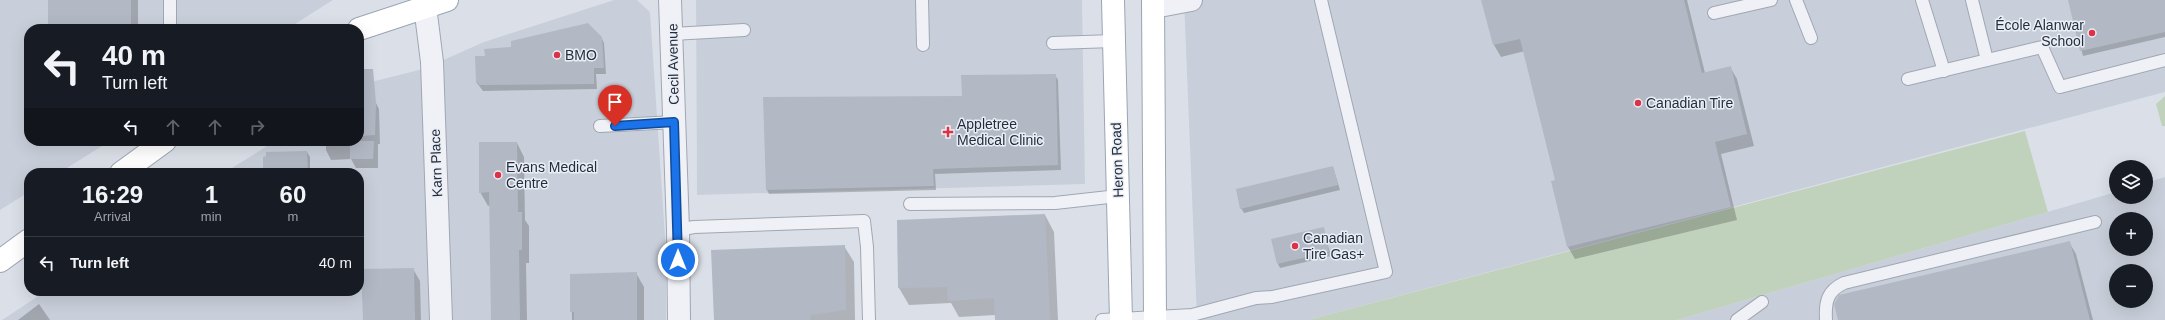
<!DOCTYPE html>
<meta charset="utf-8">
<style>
:root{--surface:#171b24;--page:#242831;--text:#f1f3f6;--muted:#9ea1a6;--line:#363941}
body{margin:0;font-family:Arial,sans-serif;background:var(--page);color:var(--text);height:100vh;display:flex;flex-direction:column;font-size:15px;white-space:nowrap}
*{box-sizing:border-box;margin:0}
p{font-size:13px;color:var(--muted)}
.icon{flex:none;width:22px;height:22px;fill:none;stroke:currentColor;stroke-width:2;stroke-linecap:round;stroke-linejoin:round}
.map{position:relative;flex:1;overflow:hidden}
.panel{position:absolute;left:24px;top:168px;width:340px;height:128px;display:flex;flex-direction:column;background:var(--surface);border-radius:16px;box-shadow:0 4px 16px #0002}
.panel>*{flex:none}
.top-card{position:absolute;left:24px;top:24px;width:340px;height:122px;border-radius:16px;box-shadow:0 4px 16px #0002;background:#171b24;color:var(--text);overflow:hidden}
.tools{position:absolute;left:2109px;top:160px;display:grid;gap:8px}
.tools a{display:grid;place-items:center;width:44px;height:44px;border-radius:50%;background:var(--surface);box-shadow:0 4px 16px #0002;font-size:20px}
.pin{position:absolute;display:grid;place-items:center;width:34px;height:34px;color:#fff;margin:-41px -17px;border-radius:50% 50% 50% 0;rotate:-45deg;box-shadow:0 0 4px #0007}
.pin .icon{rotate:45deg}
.me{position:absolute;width:44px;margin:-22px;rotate:0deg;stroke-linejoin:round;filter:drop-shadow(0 0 3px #0008)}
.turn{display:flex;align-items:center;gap:14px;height:84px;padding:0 12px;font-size:18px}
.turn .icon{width:52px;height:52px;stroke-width:2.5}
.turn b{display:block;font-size:28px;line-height:34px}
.lanes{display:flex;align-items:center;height:38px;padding:0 12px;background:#0003;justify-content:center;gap:20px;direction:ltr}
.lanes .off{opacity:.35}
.eta{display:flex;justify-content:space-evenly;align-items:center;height:68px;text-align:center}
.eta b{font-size:24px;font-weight:800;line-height:28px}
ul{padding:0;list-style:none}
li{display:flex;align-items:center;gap:12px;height:52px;padding:0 12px;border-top:1px solid var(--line)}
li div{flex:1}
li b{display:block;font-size:15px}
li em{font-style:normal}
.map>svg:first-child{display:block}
</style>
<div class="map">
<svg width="2165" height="320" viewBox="0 0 2165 320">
<rect width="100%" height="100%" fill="#dbe0e8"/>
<g fill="#c9cfda" fill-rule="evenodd">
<polygon points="0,0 333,0 287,29 29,29 29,141 110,141 59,173 29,173 29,192 0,210"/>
<polygon points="614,0 637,0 650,12 666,251 666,320 2,320 46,291 359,291 359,173 224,173 275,141 359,141 359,85 423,69 484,42"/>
<polygon points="696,0 1082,0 1085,184 697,195"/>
<polygon points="1184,0 2165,0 2165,92 1308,320 1197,320"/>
<path d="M2165,177V320H1677L2116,192V197H2146V183ZM2116,219H2146V249H2116ZM2116,271H2146V301H2116Z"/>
</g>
<g fill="#c1d2bc">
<polygon points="2165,96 2165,126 2162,126 2156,104"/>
<polygon points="2025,131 2048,212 1677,320 1308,320"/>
</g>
<g fill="#0003">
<rect x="49" y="0" width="89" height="29"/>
<polygon points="1482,0 1687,0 1705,73 1730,67 1737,79 1754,146 1721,154 1737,220 1575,259 1568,247 1552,182 1556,181 1525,51 1501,57 1494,45"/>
<polygon points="2069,0 2165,0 2165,37 2083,56"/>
<polygon points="601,37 604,43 606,74 596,74 597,89 483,91 477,83 486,57 512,47"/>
<polygon points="1055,75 1058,80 1061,170 935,174 936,190 769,194 767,190 963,97"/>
<polygon points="359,99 374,99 379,109 380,144 378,144 378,168 356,168 351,159 331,160 326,150 326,141 359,141"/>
<polygon points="517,143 524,157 525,220 529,226 529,263 526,263 527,320 492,320 490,205 488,206 480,192"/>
<polygon points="307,152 310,157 310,173 265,173"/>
<polygon points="1333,167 1340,190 1244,213 1241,208"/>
<polygon points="1045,215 1054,232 1058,320 996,320 996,315 959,317 951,303 909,305 899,288 898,221"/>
<polygon points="1323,228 1331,256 1280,268 1278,264"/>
<polygon points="2069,242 2076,254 2093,320 1839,320"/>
<polygon points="844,246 854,262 855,320 715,320"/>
<polygon points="413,269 420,281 421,320 363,320"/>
<polygon points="636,273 644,287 644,320 572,320 571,275"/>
<polygon points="39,304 50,320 18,320"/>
</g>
<g fill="#b2b9c5">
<rect x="48" y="0" width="83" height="29"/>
<polygon points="1481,0 1684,0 1702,73 1731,66 1747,134 1715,142 1731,207 1567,247 1551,181 1555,180 1520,39 1493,45"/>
<polygon points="2068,0 2165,0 2165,32 2080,51"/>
<polygon points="588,23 602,37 604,68 594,68 594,84 479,85 479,83 476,83 475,56 485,56 484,49 511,47 511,41"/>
<polygon points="359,69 373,69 376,103 375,135 359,136"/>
<polygon points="1056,74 1058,165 933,169 934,186 766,190 763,97 962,96 961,75"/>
<polygon points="350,141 374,141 373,159 350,159"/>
<polygon points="479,142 517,142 518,212 522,212 522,250 519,250 520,320 491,320 489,192 479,193"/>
<polygon points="307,151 308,173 263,173 263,157 266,156 266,152"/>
<polygon points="1333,166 1338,185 1240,209 1236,189"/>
<polygon points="1045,214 1050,320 995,320 994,298 948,301 947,287 898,288 897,220"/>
<polygon points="1324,227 1329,252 1277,264 1271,239"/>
<polygon points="2070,241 2090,320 1838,320 1834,304 1839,295"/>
<polygon points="845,245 846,310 811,315 810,320 714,320 711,250"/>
<polygon points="414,268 415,320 363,320 361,269"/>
<polygon points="637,272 637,320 574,320 574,312 570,312 570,274"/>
</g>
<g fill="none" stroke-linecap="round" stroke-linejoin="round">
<g stroke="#a0a7b2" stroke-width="14">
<g id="lane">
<polyline points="170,0 170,29"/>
<polyline points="922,0 923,45"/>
<polyline points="1796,0 1811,38"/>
<polyline points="1922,0 1944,71"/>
<polyline points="1972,0 1987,60"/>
<polyline points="1714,13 1771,0"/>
<polyline points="672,34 744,30"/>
<polyline points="1053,43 1114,41"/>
<polyline points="1908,79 2042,47 2060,87 2165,60"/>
<polyline points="600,126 674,122"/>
<polyline points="910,204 1055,203 1118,196"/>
<polyline points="678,230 694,227 864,221 867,247 869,320"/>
<polyline points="1102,320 1192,315 1256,298 1272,297 1386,272 1321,0"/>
<polyline points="1737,320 1762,302"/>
<path d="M1826,320C1825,302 1827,291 1844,283L2095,222"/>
</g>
</g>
<g stroke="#a0a7b2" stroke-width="24">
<g id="street">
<polyline points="670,0 678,230 679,320"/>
<polyline points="425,6 432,62 441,320"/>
<polyline points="1154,7 1191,0"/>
</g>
</g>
<g stroke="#9aa4b4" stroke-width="24">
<g id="primary">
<polyline points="1113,0 1121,320"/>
<polyline points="1153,0 1155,320"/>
<polyline points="359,29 447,0"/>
<polyline points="121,173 165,141"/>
<polyline points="0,261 29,240"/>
</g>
</g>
<use href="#lane" stroke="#eff1f6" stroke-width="12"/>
<use href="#street" stroke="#eff1f6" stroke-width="22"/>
<use href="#primary" stroke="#fff" stroke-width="22"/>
</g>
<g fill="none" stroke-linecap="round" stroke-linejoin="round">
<g stroke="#114b97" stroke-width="10">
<polyline id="route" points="615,126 674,122 678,260"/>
</g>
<use href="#route" stroke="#1a73e8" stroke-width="7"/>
</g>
<g fill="#dc3248" stroke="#ebeff5" stroke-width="1.5">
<circle cx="2092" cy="33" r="4"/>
<circle cx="557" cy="55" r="4"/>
<circle cx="1638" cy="103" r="4"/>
<path d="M946 126h4v4h4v4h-4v4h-4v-4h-4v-4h4z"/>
<circle cx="498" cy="175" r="4"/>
<circle cx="1295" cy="246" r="4"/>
</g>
<g text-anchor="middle" stroke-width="3" stroke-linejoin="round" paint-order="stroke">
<g font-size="14" fill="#242d3f" stroke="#ebeff5" text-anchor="start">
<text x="2084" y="30" text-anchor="end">École Alanwar<tspan x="2084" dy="16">School</tspan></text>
<text x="565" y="60">BMO</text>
<text x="1646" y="108">Canadian Tire</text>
<text x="957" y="129">Appletree<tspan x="957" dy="16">Medical Clinic</tspan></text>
<text x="506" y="172">Evans Medical<tspan x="506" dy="16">Centre</tspan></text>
<text x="1303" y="243">Canadian<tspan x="1303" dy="16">Tire Gas+</tspan></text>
</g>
<g font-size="14" fill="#242d3f" stroke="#ebeff5">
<text transform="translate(673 64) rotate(-91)" y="5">Cecil Avenue</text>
<text transform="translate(1117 160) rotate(-92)" y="5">Heron Road</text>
<text transform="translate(436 163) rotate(-92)" y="5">Karn Place</text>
</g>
</g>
</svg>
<div class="tools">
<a><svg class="icon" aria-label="layers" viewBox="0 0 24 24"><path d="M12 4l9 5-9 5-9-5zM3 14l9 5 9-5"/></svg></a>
<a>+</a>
<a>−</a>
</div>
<div class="pin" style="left:615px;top:126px;background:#d93025"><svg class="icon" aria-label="arrive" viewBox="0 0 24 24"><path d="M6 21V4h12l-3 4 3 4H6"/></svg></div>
<svg class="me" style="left:678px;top:260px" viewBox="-20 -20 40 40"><circle r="17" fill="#1a73e8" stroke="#fff" stroke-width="3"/><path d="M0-11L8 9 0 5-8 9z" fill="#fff"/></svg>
<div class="top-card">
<div class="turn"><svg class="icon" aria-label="left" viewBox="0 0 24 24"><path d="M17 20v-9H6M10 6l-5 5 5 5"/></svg><div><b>40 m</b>Turn left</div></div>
<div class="lanes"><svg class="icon" aria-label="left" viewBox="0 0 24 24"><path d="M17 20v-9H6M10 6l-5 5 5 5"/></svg><svg class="icon off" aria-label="ahead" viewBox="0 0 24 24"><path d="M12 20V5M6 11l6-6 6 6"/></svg><svg class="icon off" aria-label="ahead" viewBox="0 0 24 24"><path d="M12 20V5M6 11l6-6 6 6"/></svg><svg class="icon off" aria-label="right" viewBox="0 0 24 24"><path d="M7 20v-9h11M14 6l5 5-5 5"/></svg></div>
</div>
<section class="panel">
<div class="eta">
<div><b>16:29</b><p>Arrival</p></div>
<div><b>1</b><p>min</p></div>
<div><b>60</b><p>m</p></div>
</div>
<ul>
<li><svg class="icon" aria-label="left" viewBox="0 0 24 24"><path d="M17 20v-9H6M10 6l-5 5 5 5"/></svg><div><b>Turn left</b></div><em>40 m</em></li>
</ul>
</section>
</div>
